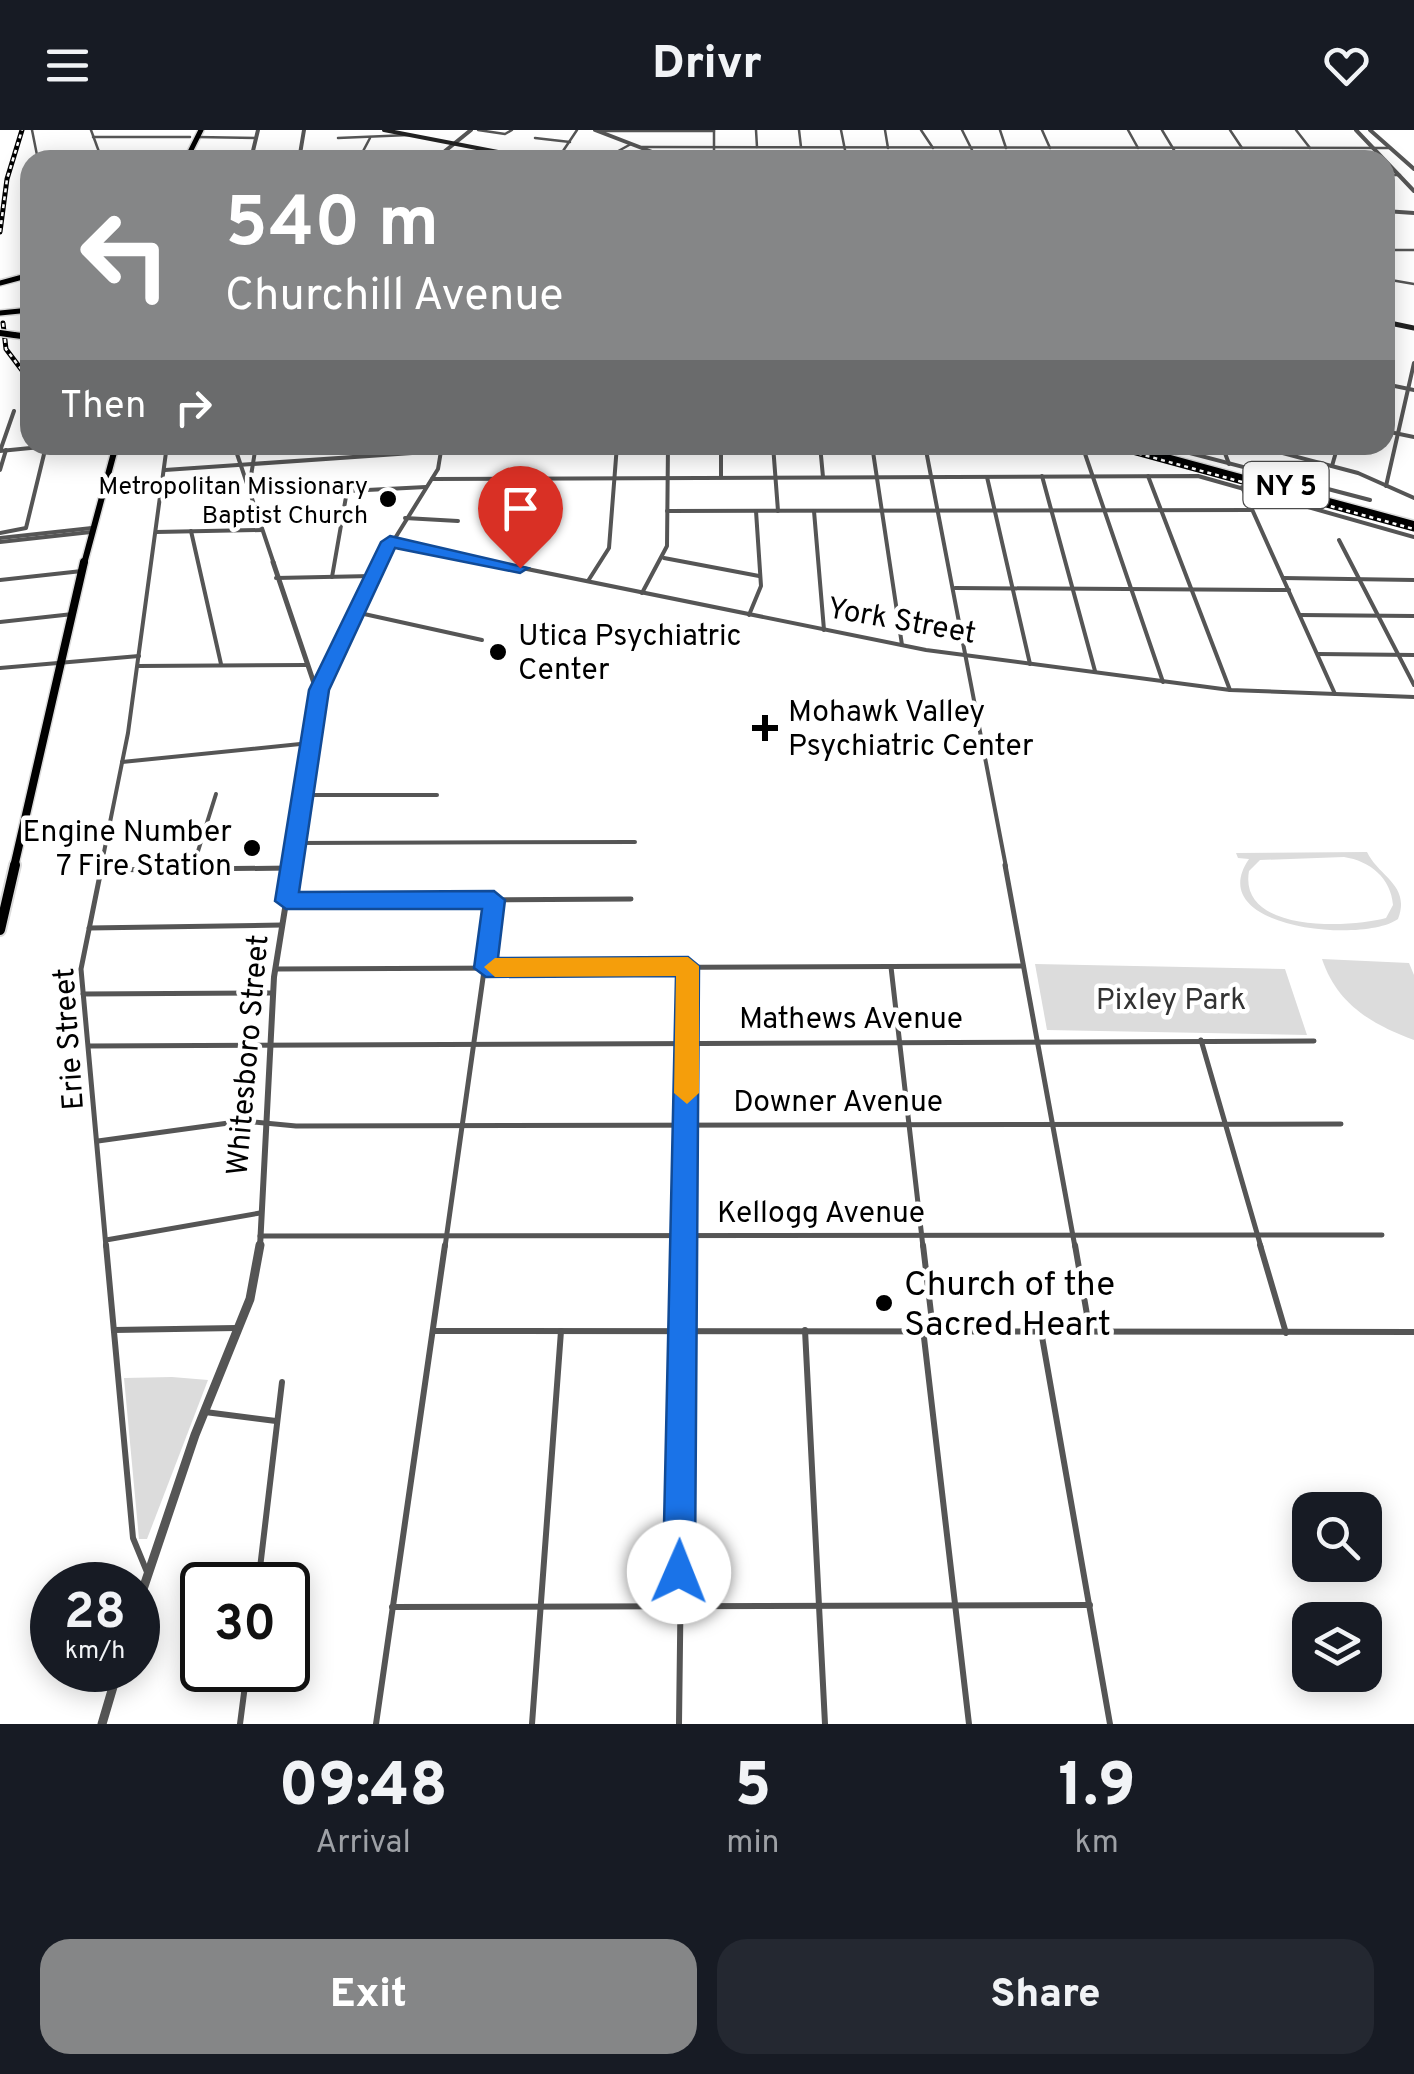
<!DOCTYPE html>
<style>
:root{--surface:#171b24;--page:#242831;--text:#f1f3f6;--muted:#9ea1a6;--accent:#858687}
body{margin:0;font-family:Overpass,sans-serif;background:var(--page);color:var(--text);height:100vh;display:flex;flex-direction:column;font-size:38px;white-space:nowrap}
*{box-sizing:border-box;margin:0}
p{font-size:32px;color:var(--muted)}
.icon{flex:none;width:55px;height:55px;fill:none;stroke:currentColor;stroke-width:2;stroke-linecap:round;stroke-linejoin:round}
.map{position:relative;height:1594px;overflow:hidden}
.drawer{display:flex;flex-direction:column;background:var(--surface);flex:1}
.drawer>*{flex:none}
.hud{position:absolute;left:20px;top:20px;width:1375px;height:305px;border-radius:30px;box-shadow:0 5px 25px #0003;background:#858687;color:#fff;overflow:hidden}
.buttons{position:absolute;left:1292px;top:1362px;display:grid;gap:20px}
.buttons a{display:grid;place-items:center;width:90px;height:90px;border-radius:20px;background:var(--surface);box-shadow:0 5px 25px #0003;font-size:50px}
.speed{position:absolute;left:30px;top:1432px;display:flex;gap:20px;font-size:50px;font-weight:700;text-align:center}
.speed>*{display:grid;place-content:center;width:130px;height:130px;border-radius:50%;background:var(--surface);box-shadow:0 5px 25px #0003;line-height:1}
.speed small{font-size:25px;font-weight:400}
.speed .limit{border:5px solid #111;border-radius:15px;background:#fff;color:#111}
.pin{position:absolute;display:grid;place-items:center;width:85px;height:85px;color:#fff;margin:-102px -42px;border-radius:50% 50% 50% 0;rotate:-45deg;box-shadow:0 0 10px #0007}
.pin .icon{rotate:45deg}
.me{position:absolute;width:110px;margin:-55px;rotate:1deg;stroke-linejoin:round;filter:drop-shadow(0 0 8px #0008)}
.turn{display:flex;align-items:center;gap:35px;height:210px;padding:0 40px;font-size:45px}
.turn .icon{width:130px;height:130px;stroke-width:2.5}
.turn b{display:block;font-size:70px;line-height:85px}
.then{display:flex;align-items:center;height:95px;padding:0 40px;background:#0003;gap:20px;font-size:38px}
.eta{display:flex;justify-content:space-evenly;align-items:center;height:170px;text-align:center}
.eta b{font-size:60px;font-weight:800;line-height:70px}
.action{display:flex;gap:20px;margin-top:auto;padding:20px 40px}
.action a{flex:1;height:115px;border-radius:30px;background:var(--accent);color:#fff;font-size:40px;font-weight:800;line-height:115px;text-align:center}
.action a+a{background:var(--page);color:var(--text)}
header{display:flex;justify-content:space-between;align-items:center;height:130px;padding:0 40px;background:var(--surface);font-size:45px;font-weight:800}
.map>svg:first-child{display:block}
</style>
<header><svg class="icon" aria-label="menu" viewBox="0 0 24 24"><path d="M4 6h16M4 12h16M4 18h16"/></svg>Drivr<svg class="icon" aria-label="heart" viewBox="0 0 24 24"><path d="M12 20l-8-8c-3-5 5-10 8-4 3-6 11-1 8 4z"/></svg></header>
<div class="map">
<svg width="1414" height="1594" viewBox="0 0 1414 1594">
<rect width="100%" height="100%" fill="#fff"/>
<g fill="#dcdcdc" fill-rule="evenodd">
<path d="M1367,722C1379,747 1411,755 1398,789C1364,814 1201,799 1249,729L1238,728L1236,723ZM1344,727C1370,731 1391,748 1393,775L1386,788C1350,798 1238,803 1249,741L1260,730Z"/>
<path d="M1322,829L1409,833L1414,845V910C1371,894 1337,874 1322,829Z"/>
<polygon points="1035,834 1285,839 1307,905 1047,900"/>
<polygon points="172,1247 208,1250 147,1409 139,1409 124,1248"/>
</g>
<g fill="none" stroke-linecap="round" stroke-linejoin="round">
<g stroke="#dbdbdb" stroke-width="8">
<polyline id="primary-far3" points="186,30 201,0"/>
</g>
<g stroke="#dbdbdb" stroke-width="9">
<polyline id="primary-far2" points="84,434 116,315"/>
</g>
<g stroke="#dbdbdb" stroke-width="11">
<polyline id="primary-far1" points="14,737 84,432"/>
</g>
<g stroke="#dbdbdb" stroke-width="14">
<polyline id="primary" points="0,800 15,735"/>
</g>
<g stroke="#dbdbdb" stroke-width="9">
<polyline id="trunk" points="1122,315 1414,394"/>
</g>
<g stroke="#dbdbdb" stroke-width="8">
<g id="motorway-far1">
<polyline points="0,153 30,145"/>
<polyline points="0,183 30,180"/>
</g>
</g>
<g stroke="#dbdbdb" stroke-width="9">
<polyline id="motorway" points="14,205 30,207"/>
</g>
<g stroke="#555" stroke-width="2.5">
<polyline points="32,0 38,30"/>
<polyline points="91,0 102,30"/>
<polyline points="478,0 505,4 512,0"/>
<polyline points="714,0 714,30"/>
<polyline points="756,0 757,17"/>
<polyline points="799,0 801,17"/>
<polyline points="841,0 847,30"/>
<polyline points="885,0 888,18"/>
<polyline points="921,0 933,18"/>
<polyline points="962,0 977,30"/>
<polyline points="1000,0 1006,18"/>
<polyline points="1042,0 1050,18"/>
<polyline points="1128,0 1138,18"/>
<polyline points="1162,0 1180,30"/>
<polyline points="1230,0 1242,18"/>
<polyline points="1296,0 1310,18"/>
<polyline points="598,1 714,1"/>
<polyline points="93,7 190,7"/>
<polyline points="197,7 256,8"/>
<polyline points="338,8 409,5"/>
<polyline points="535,8 570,12"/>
<polyline points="642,17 1389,18"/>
<polyline points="100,25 435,26"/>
<polyline points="361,25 370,8"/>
<polyline points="557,30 577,0"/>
<polyline points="602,30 631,14"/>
<polyline points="1385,45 1400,45"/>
<polyline points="1385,120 1414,120"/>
<polyline points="1385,149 1414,154"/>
</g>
<g stroke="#555" stroke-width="4">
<polyline points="1385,254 1414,260"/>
<polyline points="14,281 0,321 61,315"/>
<polyline points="1385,301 1414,307"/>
<polyline points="721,315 721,347"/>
<polyline points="773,315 778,381"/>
<polyline points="820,315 823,347"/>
<polyline points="872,315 902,515"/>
<polyline points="925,315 1006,737"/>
<polyline points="1082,315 1163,552"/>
<polyline points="1159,315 1370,370"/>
<polyline points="1222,315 1229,334"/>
<polyline points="442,316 609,315"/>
<polyline points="1332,336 1338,315"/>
<polyline points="0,340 6,320"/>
<polyline points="165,340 441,321"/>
<polyline points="1042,346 1095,541"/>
<polyline points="1148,346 1230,560"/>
<polyline points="987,347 1030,534"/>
<polyline points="432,349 1198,346 1414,407"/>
<polyline points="1386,356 1414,233"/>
<polyline points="1242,357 1335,564"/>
<polyline points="251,366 426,357"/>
<polyline points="667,381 1251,380"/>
<polyline points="814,381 824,500"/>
<polyline points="405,388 458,391"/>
<polyline points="191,401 221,534"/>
<polyline points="156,402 262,400"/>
<polyline points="0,403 26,398 46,316"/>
<polyline points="0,408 92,398"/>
<polyline points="1339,410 1414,555"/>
<polyline points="389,411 926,520 1230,560 1414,567"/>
<polyline points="0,412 91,402"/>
<polyline points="664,428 759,446"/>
<polyline points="332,447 347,361"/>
<polyline points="276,448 372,446"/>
<polyline points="1283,448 1414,450"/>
<polyline points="0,450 82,441"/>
<polyline points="588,451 609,418 617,315"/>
<polyline points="955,458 1289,460"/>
<polyline points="642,463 667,416 668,315"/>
<polyline points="355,482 482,510"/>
<polyline points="749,485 761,456 756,381"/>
<polyline points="1300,485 1414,486"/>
<polyline points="0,492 73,484"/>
<polyline points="1318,524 1414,525"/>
<polyline points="138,536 306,535"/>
<polyline points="0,538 139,526"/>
<polyline points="122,632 310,613"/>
<polyline points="302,665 437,665"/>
<polyline points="295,713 635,712"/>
<polyline points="101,737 128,603 167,315"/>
<polyline points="193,737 216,664"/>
</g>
<g stroke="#555" stroke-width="5">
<polyline points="102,735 81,839 106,1117"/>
<polyline points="1005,735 1075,1117"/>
<polyline points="100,740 291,738"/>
<polyline points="286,771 631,769"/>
<polyline points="89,798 282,795"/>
<polyline points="891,837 923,1117"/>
<polyline points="276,839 1023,836"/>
<polyline points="83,864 273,863"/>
<polyline points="1201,910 1261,1117"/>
<polyline points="89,916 1314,911"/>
<polyline points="98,1011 243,991 296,996 1341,994"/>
<polyline points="260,1106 1382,1105"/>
<polyline points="106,1110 260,1083"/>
<polyline points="445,1117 494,770"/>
<polyline points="685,1117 688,837"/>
</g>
<g stroke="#555" stroke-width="6">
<polyline points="106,1115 133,1408 147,1442"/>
<polyline points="923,1115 933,1200"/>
<polyline points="1075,1115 1090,1202"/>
<polyline points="1260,1115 1286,1203"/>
<polyline points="923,1199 969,1594"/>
<polyline points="114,1200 236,1198"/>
<polyline points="805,1200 825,1594"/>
<polyline points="435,1201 1414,1202"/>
<polyline points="1041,1201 1110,1594"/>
<polyline points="205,1282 276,1291"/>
<polyline points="258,1455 282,1252"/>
<polyline points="392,1477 1090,1475"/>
<polyline points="240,1594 247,1540"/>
<polyline points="376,1594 445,1115"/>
<polyline points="532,1594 561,1201"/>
<polyline points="679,1594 685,1115"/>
</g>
<g stroke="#555" stroke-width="4">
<polyline points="595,0 673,30"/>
<polyline points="1356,0 1414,61"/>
<polyline points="1370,0 1414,39"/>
<polyline points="252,25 258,0"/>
<polyline points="299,30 304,0"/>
<polyline points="434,30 471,0"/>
<polyline points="1385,81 1414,83"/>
<polyline points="234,315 274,434"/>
<polyline points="1252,315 1358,343 1414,368"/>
<polyline points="249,358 256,315"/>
<polyline points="379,434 438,339 442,315"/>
</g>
<g stroke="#555" stroke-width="5">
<polyline points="273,432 318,565 291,737"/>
<polyline points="318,564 380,432"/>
</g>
<polyline stroke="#555" stroke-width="6" points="260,1117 274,847 292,735"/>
<g stroke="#555" stroke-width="9">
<polyline points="138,1474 195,1305 250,1169 260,1115"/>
<polyline points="102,1594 118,1540"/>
</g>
<g stroke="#222" stroke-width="4">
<polyline points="384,0 539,30"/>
<polyline points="1385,192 1391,193"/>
</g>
<polyline stroke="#222" stroke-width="5" points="1385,192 1414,198"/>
<use href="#primary-far3" stroke="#000" stroke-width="5"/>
<use href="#primary-far2" stroke="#000" stroke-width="6"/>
<use href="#primary-far1" stroke="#000" stroke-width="8"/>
<use href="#primary" stroke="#000" stroke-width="10"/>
<use href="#trunk" stroke="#000" stroke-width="6"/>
<use href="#motorway-far1" stroke="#000" stroke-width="5"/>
<use href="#motorway" stroke="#000" stroke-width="6"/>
<g stroke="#000" stroke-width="5">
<g id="rail">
<polyline points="0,102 7,49 22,0"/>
<polyline points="3,193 6,219 30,251"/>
<polyline points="1107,315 1414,399"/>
</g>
</g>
<use href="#rail" stroke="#fff" stroke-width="2.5" stroke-dasharray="4" stroke-linecap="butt"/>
<g stroke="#dbdbdb" stroke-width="9" stroke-linecap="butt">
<polyline id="motorway-bridge" points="0,203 14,205"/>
</g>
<use href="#motorway-bridge" stroke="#000" stroke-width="6"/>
</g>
<polygon fill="#1a73e8" stroke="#114b97" stroke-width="2.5" points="390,406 528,438 520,443 395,418 329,560 299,762 494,761 505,770 498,828 688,827 699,836 695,1442 691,1453 679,1458 668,1453 663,1442 676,846 486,847 474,838 482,779 286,779 275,771 309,560 381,412"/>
<polygon fill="#f59e0b" points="688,827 699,836 699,963 687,974 674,963 676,846 495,847 484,837 495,828"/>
<g fill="#000" stroke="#fff" stroke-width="4">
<circle cx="388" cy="369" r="10"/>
<circle cx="498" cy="522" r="10"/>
<path d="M760 583h10v10h10v10h-10v10h-10v-10h-10v-10h10z"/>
<circle cx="252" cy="718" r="10"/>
<circle cx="884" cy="1173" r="10"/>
</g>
<g text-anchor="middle" stroke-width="9" stroke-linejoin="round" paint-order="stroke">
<g font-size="25" fill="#000" stroke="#fff" text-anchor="end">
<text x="368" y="364">Metropolitan Missionary<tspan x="368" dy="29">Baptist Church</tspan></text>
</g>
<rect fill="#fff" stroke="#4c4c4c" stroke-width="2.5" x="1243.5" y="332" width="85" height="46" rx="8"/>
<g font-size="28" font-weight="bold" fill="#000">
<text x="1286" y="365">NY 5</text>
</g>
<g font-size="30" fill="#000" stroke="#fff">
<text transform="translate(902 490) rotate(10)" y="10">York Street</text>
<text x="851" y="898">Mathews Avenue</text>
<text transform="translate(68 909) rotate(-94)" y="10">Erie Street</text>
<text transform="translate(247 925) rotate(-85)" y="10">Whitesboro Street</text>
<text x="838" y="981">Downer Avenue</text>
<text x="821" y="1092">Kellogg Avenue</text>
</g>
<g font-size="30" fill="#000" stroke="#fff" text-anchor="start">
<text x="518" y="515">Utica Psychiatric<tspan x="518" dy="34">Center</tspan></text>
<text x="788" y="591">Mohawk Valley<tspan x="788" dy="34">Psychiatric Center</tspan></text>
<text x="232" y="711" text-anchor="end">Engine Number<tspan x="232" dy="34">7 Fire Station</tspan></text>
</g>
<g font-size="30" fill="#333" stroke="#fff">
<text x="1171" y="879">Pixley Park</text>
</g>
<g font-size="35" fill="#000" stroke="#fff" text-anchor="start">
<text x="904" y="1165">Church of the<tspan x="904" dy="40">Sacred Heart</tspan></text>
</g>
</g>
</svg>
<div class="buttons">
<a><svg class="icon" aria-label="search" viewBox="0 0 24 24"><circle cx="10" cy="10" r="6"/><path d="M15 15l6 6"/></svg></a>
<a><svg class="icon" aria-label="layers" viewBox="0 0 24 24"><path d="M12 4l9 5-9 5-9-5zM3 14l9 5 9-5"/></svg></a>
</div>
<div class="speed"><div>28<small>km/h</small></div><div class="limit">30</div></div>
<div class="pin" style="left:520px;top:438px;background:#d93025"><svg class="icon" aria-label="arrive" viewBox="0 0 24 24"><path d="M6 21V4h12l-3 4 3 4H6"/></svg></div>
<svg class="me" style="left:679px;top:1442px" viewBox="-20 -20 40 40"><circle r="19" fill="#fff"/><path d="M0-13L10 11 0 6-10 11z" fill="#1a73e8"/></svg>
<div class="hud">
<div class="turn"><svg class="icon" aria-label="left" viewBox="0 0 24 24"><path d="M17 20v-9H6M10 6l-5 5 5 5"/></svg><div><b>540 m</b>Churchill Avenue</div></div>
<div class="then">Then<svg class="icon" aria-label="right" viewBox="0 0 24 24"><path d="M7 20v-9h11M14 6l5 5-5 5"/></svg></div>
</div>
</div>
<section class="drawer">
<div class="eta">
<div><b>09:48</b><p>Arrival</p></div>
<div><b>5</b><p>min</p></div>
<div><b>1.9</b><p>km</p></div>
</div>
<div class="action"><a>Exit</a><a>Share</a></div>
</section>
